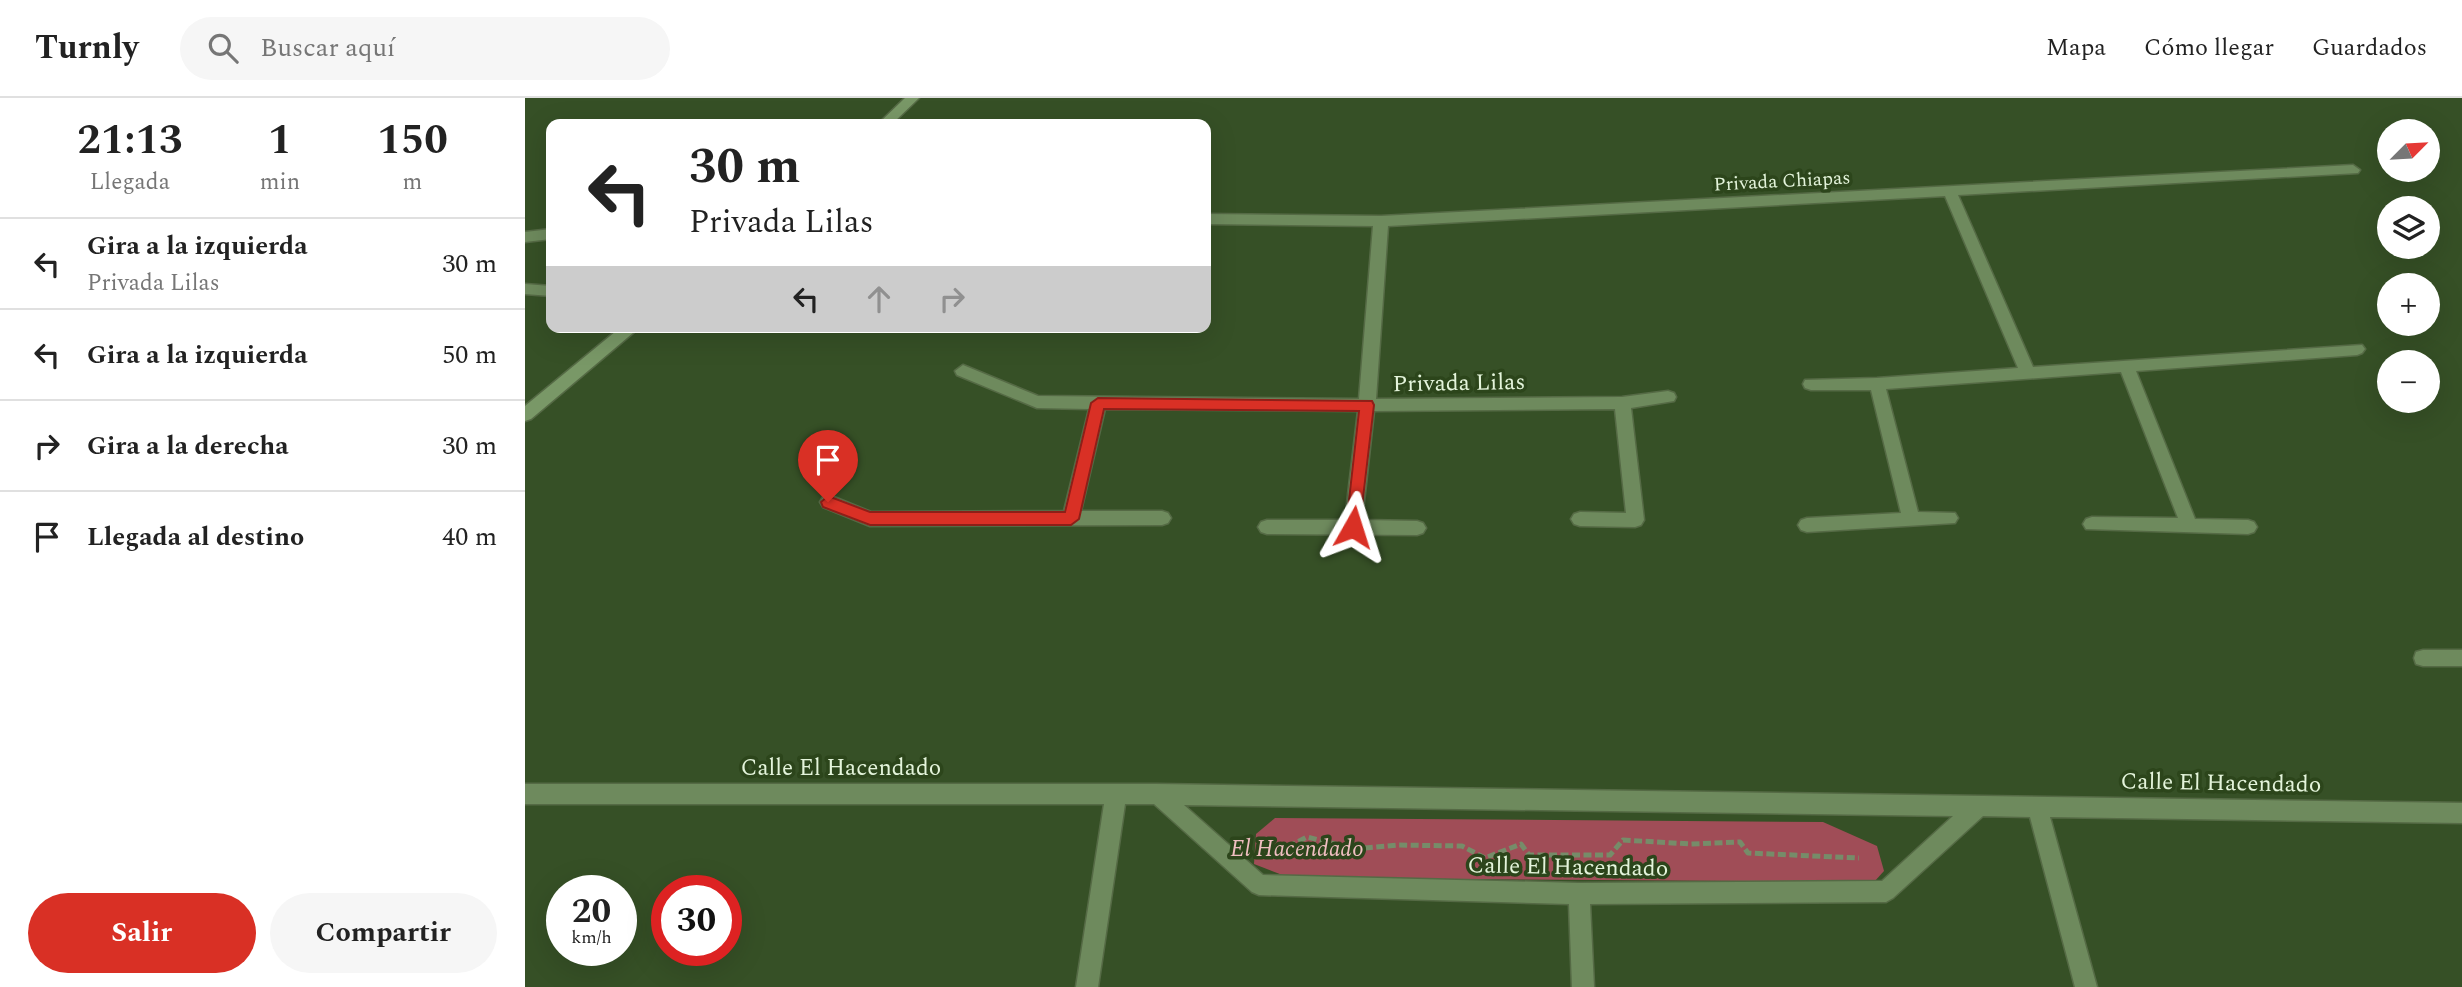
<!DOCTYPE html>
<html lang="es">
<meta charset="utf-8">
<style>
:root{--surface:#fff;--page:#f6f6f6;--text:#222;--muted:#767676;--line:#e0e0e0;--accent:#d93025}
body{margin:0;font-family:Spectral,serif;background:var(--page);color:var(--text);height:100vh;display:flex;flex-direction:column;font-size:26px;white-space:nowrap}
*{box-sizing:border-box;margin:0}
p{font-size:23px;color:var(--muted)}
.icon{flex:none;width:38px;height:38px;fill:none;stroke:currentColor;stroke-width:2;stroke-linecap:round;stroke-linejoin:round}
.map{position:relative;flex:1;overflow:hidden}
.sheet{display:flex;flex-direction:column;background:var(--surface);width:525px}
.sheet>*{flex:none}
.hud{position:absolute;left:21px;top:21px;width:665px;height:214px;border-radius:14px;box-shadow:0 7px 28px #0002;background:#fff;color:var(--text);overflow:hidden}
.needle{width:46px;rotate:66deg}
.controls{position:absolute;left:1852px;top:21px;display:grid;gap:14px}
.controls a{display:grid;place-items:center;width:63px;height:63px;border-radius:50%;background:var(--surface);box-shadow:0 7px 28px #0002;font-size:35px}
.speed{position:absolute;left:21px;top:777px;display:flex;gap:14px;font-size:35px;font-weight:700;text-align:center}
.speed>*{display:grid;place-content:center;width:91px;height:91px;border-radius:50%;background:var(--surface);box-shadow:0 7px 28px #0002;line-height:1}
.speed small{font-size:18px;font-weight:400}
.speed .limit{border:10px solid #d22;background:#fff;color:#111}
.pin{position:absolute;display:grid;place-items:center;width:60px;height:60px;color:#fff;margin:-72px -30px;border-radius:50% 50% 50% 0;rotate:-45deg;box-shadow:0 0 7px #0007}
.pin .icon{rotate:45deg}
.me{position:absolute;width:77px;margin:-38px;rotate:6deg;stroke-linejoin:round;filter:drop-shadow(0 0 5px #0008)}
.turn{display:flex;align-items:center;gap:24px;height:147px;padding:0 28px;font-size:32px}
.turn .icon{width:91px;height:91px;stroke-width:2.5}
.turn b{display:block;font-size:49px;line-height:60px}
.lanes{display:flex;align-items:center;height:66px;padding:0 28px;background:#0003;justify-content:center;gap:35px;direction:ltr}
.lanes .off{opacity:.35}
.eta{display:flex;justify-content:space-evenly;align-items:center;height:119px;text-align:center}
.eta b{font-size:42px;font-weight:700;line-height:49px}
.primary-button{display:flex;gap:14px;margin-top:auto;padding:14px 28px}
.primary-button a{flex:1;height:80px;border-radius:42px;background:var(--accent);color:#fff;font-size:28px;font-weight:700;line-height:80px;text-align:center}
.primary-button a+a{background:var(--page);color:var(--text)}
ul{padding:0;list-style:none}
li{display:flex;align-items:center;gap:21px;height:91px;padding:0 28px;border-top:2px solid var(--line)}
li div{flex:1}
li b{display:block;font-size:26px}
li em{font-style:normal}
header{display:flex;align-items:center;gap:42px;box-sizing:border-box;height:98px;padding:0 35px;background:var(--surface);border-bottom:2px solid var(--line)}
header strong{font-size:33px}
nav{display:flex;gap:38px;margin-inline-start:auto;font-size:24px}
.search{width:490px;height:63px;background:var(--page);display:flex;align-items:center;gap:18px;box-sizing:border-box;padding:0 24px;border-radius:38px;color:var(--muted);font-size:26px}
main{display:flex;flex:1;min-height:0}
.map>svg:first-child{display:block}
</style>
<header>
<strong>Turnly</strong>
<div class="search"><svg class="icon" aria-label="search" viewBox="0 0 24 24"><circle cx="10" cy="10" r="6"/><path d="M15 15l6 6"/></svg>Buscar aquí</div>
<nav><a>Mapa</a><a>Cómo llegar</a><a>Guardados</a></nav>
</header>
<main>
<section class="sheet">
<div class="eta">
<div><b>21:13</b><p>Llegada</p></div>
<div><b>1</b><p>min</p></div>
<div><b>150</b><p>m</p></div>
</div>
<ul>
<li><svg class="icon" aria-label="left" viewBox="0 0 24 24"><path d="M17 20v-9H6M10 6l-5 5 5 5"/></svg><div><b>Gira a la izquierda</b><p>Privada Lilas</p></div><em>30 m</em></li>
<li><svg class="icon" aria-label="left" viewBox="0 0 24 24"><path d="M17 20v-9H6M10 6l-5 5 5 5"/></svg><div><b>Gira a la izquierda</b></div><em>50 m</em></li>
<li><svg class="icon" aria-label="right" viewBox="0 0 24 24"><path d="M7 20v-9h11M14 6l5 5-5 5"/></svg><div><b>Gira a la derecha</b></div><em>30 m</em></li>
<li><svg class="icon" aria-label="arrive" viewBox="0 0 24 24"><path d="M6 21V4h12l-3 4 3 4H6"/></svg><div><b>Llegada al destino</b></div><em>40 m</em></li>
</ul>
<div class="primary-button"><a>Salir</a><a>Compartir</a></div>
</section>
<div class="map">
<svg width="1937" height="889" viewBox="0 0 1937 889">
<rect width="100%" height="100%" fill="#365026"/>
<polygon fill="#a04d57" points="750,720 1298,724 1352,748 1359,773 1349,784 765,780 729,766 731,736"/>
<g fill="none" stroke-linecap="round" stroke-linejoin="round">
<g stroke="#556a45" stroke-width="3">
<g id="lane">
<polygon points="26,131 26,141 0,144 0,134"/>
<polygon points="0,186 26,188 26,198 0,196"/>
</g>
</g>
<g stroke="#556a45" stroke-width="3">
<g id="street">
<polygon points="1828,67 1835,72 1833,75 1433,97 1508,269 1837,247 1840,251 1837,255 1832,257 1611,273 1670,421 1723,422 1729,424 1732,429 1729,434 1723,436 1561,431 1558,426 1561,421 1567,419 1653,420 1596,274 1361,291 1393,414 1430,415 1433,420 1430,425 1282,434 1276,432 1273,427 1276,422 1282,420 1376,415 1346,292 1286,292 1280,290 1278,286 1280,282 1352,280 1493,270 1420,98 863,128 851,301 1097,299 1143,293 1149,295 1151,299 1149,303 1106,310 1119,422 1116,427 1110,429 1055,428 1049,426 1046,421 1049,416 1055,414 1101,415 1090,311 849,313 837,422 892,423 898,425 901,430 898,435 892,437 742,436 736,434 733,429 736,424 742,422 820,422 833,313 580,311 556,413 637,413 643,415 646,420 643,425 637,427 345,428 298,409 295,404 298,399 304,397 346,414 539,413 564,311 512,310 432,277 430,273 438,267 513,298 834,301 848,128 681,126 681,116 856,118"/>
<polygon points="1898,552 1937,552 1937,568 1898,568 1891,566 1889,560 1891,554"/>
<path d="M0,686H632L1937,705V725L1525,719L1572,889H1550L1505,719L1458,718L1368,800L1361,804L1065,806L1069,889H1047L1044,806L734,797L727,794L629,706H600L573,889H551L579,706H0ZM659,707L1428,718L1357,783L1054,785L738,777Z"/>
</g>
</g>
<g stroke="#556a45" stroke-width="3">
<g id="secondary">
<polygon points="380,0 394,0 367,26 353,26"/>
<polygon points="96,229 115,229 6,321 0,323 0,308"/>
</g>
</g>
<polyline stroke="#768c69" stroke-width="5" stroke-dasharray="8 3.5" stroke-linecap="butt" points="741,752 757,752 782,739 830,751 873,747 937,748 960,760 996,746 1004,757 1085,757 1098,742 1166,746 1215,744 1223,755 1334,760"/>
<use href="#lane" fill="#6e8a5d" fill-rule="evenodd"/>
<use href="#street" fill="#6e8a5d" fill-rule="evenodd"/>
<use href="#secondary" fill="#799867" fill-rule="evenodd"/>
</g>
<polygon fill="#d93025" stroke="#8d1f18" stroke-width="2" points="573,300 847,303 849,307 834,434 823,434 821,429 834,313 579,311 554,421 546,427 345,427 298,409 296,404 303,398 345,414 540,414 566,305"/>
<g text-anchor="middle" stroke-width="7" stroke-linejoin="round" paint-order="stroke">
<g font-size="19" fill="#e4f4db" stroke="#2c451b">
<text transform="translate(1257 82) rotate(-3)" y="7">Privada Chiapas</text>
</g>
<g font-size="23" fill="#e4f4db" stroke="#2c451b">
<text transform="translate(934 284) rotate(-1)" y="8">Privada Lilas</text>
<text x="316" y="677">Calle El Hacendado</text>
<text transform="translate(1696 684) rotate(1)" y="8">Calle El Hacendado</text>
<text transform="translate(1043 768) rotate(1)" y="8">Calle El Hacendado</text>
</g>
<g font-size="23" font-style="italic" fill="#f0bec1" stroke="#2c451b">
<text x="772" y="758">El Hacendado</text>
</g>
</g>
</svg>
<div class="controls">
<a><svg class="needle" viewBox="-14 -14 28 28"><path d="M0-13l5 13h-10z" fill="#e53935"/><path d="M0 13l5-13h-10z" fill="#767676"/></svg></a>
<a><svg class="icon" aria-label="layers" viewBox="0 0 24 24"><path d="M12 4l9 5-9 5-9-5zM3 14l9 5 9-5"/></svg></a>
<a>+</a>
<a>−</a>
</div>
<div class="speed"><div>20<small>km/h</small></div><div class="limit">30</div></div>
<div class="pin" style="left:303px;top:404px;background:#d93025"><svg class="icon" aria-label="arrive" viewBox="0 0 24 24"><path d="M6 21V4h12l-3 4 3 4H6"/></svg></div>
<svg class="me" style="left:828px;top:429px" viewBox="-20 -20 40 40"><path d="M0-17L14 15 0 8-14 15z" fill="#d93025" stroke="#fff" stroke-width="4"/></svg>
<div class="hud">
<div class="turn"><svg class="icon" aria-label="left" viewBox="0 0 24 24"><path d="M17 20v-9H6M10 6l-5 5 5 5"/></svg><div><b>30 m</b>Privada Lilas</div></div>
<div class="lanes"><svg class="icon" aria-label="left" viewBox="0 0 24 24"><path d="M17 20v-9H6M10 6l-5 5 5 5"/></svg><svg class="icon off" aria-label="ahead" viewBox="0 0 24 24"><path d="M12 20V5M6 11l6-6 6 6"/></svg><svg class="icon off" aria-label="right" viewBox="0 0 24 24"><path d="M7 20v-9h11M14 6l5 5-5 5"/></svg></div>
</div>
</div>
</main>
